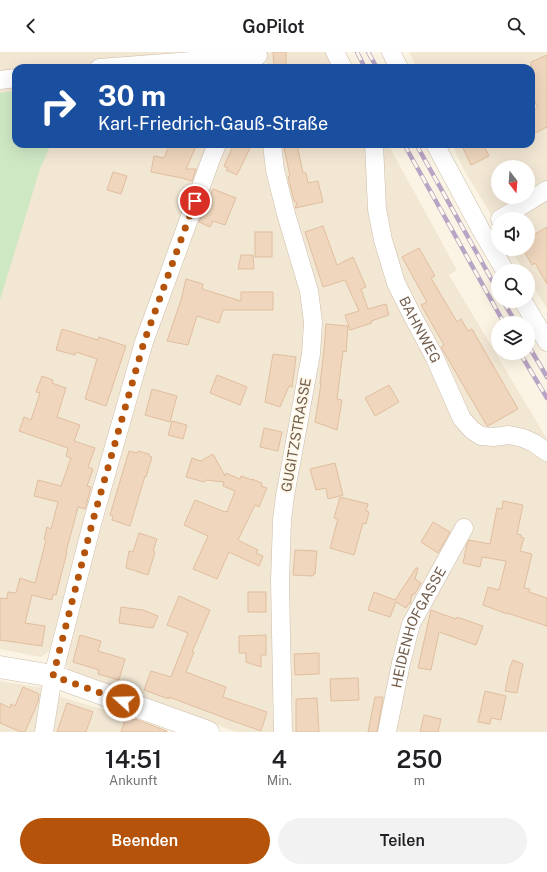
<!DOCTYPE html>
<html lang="de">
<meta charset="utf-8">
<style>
:root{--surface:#fff;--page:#f2f2f2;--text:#202124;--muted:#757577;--accent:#b45309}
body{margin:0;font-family:"Public Sans",sans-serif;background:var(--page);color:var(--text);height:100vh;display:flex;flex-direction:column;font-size:15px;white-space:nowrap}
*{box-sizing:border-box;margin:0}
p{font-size:13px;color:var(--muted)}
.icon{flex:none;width:22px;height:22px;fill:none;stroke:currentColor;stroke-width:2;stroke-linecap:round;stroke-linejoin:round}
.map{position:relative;height:680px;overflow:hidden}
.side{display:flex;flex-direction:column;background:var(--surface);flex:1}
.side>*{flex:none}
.hud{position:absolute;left:12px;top:12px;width:523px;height:84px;border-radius:12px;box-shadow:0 4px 16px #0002;background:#1a4fa0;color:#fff;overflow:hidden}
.needle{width:26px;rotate:163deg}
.controls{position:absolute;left:491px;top:108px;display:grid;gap:8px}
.controls a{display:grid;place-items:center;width:44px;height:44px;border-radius:50%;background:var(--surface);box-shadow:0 4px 16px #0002;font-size:20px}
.pin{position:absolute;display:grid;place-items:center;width:34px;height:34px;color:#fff;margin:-17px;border:2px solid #fff;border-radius:50%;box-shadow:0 1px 4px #0007}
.me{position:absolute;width:44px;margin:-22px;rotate:290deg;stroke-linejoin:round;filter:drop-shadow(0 0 3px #0008)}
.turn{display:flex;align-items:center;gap:14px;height:84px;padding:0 20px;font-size:18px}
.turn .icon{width:52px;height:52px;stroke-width:2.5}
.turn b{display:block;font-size:28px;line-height:34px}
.eta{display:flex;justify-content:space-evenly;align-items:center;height:68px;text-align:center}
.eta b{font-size:24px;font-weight:600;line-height:28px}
.primary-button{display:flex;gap:8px;margin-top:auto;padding:8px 20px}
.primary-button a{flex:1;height:46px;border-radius:24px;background:var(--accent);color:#fff;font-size:16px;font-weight:600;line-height:46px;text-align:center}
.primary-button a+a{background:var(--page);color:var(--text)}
header{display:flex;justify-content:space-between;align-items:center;height:52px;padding:0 20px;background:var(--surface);font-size:18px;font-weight:600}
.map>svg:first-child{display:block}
</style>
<header><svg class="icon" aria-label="back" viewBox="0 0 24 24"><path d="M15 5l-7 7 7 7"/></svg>GoPilot<svg class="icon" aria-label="search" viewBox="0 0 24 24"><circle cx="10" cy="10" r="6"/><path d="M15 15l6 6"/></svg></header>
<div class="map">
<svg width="547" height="680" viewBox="0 0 547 680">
<rect width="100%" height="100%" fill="#fbf4e4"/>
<g fill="#f2e7d3" fill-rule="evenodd">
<polygon points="0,0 235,0 235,16 16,16 16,92 209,92 184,155 135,292 49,599 41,605 0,597"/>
<polygon points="267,0 329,0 336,16 267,16"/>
<path d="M409,0H547V257L528,225V219H524L511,197H528V167H498V174L464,118L452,92H531V16H417ZM498,115H528V145H498Z"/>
<polygon points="227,92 371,92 372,95 388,92 457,218 449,223 547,387 547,680 236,680 69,619 64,609 150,299 194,169"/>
<polygon points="0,629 44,636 54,643 105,658 168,680 0,680"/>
</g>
<polygon fill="#cfe8c4" points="16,39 16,92 51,92 40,117 0,248 0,41"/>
<g fill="#efd6bd" stroke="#e1be9f">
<polygon points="273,0 286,0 286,16 274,16"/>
<polygon points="547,3 547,76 547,75 531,83 531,59 538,56 531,42 531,10"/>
<polygon points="170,92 197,92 186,117 196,117 192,129 182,126 151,120 154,104 164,106"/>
<polygon points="234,92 252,92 237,123 226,118 228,116 224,114"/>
<polygon points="461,92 483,92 489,104 471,113"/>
<polygon points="297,93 303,121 306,121 308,131 318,129 323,150 295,156 297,151 294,149 288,125 290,124 284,96"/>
<polygon points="113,120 127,124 121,142 107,138"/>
<polygon points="213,137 236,146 225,173 213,169 210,175 199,170 205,155"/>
<polygon points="323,174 337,213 353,205 366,235 361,237 368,257 386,252 389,263 371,269 372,271 350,278 345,263 359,259 345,228 323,235 305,180"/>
<polygon points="547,175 547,232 535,211 532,213 523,197 528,197 528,186"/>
<rect x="255" y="180" width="17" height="25"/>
<polygon points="419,196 435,224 431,226 457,270 461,267 468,279 472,277 518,357 488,374 487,374 441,295 444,293 421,253 427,250 402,205"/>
<polygon points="241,203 253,203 254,217 238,217"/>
<polygon points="186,227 203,232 202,237 241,249 241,240 273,240 273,258 223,258 219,271 197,264 188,293 167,289 181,248"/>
<polygon points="326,272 348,274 346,300 343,299 337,347 342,348 337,378 315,370 321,332 320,332 324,298"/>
<polygon points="62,277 98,288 99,285 126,294 106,354 85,347 97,307 76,300 75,303 56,298"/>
<polygon points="273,302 296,305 292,335 289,334 280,355 265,350"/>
<polygon points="217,323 247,335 240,353 210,341"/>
<polygon points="42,324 53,328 52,331 66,336 57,365 80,373 74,389 95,396 88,415 93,417 87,434 91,435 86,454 85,457 78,455 66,500 67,500 56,543 53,542 52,548 32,543 25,571 45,574 42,594 0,588 0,546 7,547 8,540 16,541 20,526 35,531 46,488 44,487 47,475 51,477 58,450 34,444 38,428 61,434 71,406 66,404 68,396 19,379 24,365 31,368 40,341 36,340"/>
<polygon points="389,333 399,350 375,364 365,346"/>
<polygon points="152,337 177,344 170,370 145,363"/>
<polygon points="172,369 187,373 183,387 168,383"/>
<polygon points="264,376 282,380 278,399 260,395"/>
<polygon points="129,399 137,401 138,399 149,402 149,404 152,405 146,425 145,424 130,474 112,468 113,464 110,463"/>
<polygon points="213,402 225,424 226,421 240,427 241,424 252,428 252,427 262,431 261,434 267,436 259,455 255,453 238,488 258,498 256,501 263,504 259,514 229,500 217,527 193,517 208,484 184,473 195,448 225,460 226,459 227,460 235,439 223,434 224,430 206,428 204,430 186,425 192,406 201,409"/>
<polygon points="335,411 343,443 328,447 326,436 316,438 310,417"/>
<polygon points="340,445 368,452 366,459 369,460 366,472 363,471 354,503 330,496 338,467 334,466"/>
<polygon points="503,449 523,453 517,482 521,483 521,485 524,486 520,499 532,502 524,536 530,537 529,540 547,546 547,574 507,561 507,562 483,553 488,535 499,538 506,509 482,505 480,515 463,511 467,492 469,488 490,492 497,456 502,457"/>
<polygon points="433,470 450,480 438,501 421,490"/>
<polygon points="139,481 157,487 153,499 155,500 148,523 126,516 129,499 133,500"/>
<polygon points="295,498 317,499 315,522 314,521 313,524 293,523"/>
<polygon points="416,516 418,516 415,527 421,531 414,543 412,542 410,552 408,552 406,556 396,550 390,565 368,558 374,540 395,548"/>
<rect x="248" y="540" width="18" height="20"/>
<polygon points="179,544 210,558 192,600 194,600 186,620 226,635 223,645 267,660 261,679 230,668 169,645 169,647 144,638 151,619 171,625 188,581 167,573"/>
<polygon points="121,555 143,558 158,564 153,576 119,571"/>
<polygon points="431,558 456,567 457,565 483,574 476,593 439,580 431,618 418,616"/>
<polygon points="80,583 101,589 98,599 125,607 119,628 98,622 99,618 73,610"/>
<polygon points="266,583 266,603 261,603 261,615 246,610 246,601 239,601 239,584"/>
<polygon points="319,601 319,622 295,623 294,602"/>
<polygon points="513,608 523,612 517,641 505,639 510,615"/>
<polygon points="358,626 359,648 331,649 330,627"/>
<polygon points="23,635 39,642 38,650 25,680 21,680 0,671 0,651 10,656 11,652 15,654"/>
<polygon points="485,639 506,644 501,668 491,666 490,672 478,670"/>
<polygon points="375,645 383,645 377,680 368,680"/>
<polygon points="317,646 319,680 296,680 296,647"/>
<polygon points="67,651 93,660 86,680 57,680"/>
<polygon points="424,663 441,667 438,680 420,680"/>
<polygon points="126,665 135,668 135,667 167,679 167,680 121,680"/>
</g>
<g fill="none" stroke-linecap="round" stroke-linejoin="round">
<g stroke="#ccbdab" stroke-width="19">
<g id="minor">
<polyline points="335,0 343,16"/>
<polyline points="391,0 399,16"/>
<polyline points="99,16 258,4"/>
<polyline points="0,28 16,26"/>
<polyline points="272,92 275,118 286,162 309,239 313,270 311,302 285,444 282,468 280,530 283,680"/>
<path id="s1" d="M374,92L377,157L383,188L396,231L413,265L434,304L462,367L472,378L481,384L494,385L509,383L523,386L534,391L547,400"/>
<polyline points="435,92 481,178 505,219"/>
<polyline points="500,167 547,138"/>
<polyline points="523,249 547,290"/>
<polyline points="44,680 53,624 93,468 144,290 211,107 217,92"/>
<path id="s2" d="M387,680L401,611L411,572L464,476"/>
</g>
</g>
<g stroke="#ccbdab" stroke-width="23">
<polyline id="tertiary" points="0,615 53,624 208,680"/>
</g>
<use href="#minor" stroke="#fff" stroke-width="18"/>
<use href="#tertiary" stroke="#fff" stroke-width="22"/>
<g stroke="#b8a4c4" stroke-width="4.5">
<g id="rail">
<polyline points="357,0 365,16"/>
<polyline points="368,0 377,16"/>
<polyline points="404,92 504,271"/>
<polyline points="416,92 498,239"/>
<polyline points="503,249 516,271"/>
<polyline points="528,293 547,325"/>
<polyline points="520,301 547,346"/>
</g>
</g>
<use href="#rail" stroke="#fef8ea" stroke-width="3" stroke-dasharray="9" stroke-linecap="butt"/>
</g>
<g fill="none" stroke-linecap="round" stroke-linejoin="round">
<polyline stroke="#b45309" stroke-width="7" stroke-dasharray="0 12.6" points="123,649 53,624 93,468 144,290 195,149"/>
</g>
<g text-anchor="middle" stroke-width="4" stroke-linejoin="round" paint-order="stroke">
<g font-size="14" fill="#725d4b" stroke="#fef8ea">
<text dy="5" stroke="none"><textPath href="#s1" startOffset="194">BAHNWEG</textPath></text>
<text transform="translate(296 383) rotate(-80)" y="5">GUGITZSTRASSE</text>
<text dy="5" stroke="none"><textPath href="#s2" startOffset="110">HEIDENHOFGASSE</textPath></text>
</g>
</g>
</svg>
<div class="controls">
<a><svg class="needle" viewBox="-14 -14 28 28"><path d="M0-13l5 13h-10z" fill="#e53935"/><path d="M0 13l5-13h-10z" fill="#757577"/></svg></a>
<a><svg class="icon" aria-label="sound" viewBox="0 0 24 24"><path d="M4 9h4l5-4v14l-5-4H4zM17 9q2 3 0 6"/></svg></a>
<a><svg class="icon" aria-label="search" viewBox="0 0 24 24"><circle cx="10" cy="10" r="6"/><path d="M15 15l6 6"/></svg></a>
<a><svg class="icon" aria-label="layers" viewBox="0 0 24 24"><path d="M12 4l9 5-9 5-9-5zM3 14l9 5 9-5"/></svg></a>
</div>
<div class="pin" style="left:195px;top:149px;background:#d93025"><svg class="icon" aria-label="arrive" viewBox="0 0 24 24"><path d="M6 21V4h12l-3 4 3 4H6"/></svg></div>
<svg class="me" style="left:123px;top:649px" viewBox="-20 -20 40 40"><circle r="17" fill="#b45309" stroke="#fff" stroke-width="3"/><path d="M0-11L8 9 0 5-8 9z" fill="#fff"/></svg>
<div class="hud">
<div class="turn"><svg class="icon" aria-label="right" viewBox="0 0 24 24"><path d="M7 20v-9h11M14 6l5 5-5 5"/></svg><div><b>30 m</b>Karl-Friedrich-Gauß-Straße</div></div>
</div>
</div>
<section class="side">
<div class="eta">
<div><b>14:51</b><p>Ankunft</p></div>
<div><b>4</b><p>Min.</p></div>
<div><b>250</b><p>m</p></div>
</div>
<div class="primary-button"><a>Beenden</a><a>Teilen</a></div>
</section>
